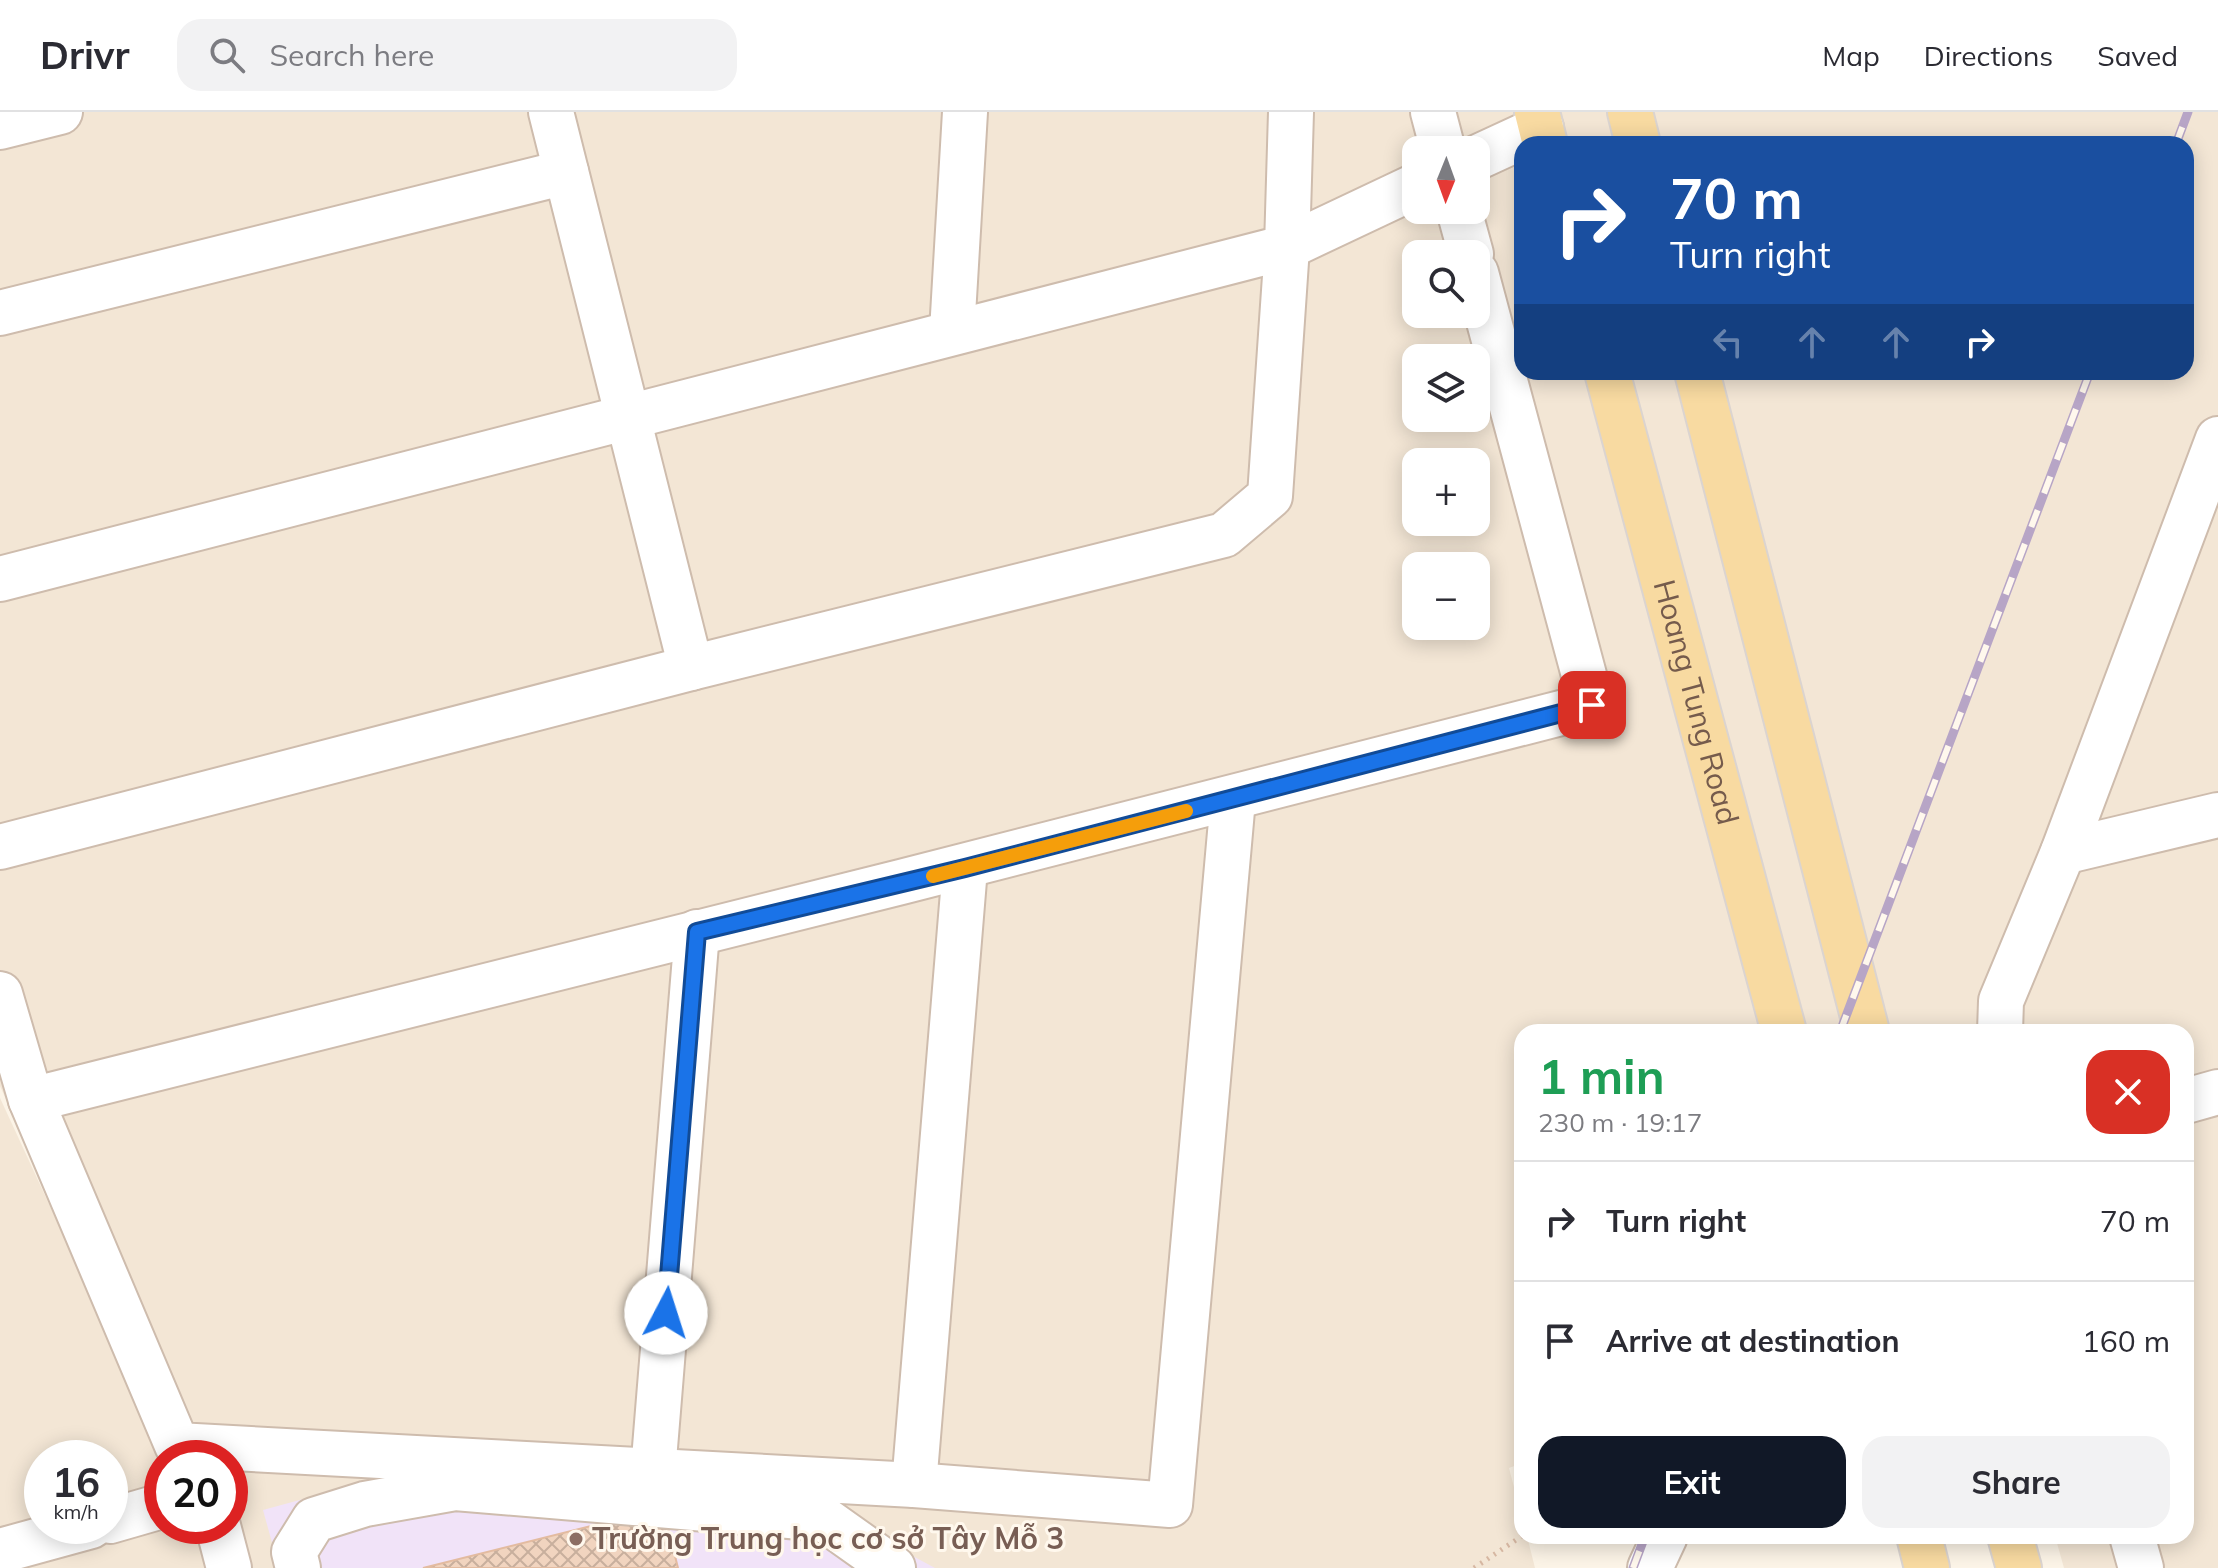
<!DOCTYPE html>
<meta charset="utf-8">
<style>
:root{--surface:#fff;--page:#f2f2f3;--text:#2b2b33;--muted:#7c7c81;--line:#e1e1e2;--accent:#111827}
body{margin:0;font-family:Mulish,sans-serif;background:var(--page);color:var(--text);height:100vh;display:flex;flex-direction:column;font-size:30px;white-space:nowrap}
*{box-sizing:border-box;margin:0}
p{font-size:26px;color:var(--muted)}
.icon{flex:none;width:44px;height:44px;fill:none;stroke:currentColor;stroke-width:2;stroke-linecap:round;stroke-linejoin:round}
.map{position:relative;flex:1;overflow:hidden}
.details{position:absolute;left:1514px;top:912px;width:680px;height:520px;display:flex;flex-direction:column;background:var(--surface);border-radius:24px;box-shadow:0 4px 20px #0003}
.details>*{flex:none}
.top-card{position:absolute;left:1514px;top:24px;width:680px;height:244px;border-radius:24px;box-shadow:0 4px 20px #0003;background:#1a4fa0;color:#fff;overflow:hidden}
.needle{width:52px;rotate:181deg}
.tools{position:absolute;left:1402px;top:24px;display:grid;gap:16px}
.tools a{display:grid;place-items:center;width:88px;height:88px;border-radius:16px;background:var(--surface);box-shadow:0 4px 20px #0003;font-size:40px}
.speed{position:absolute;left:24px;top:1328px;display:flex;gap:16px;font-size:40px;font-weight:700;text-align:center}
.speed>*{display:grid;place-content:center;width:104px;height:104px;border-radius:50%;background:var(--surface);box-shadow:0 4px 20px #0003;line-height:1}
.speed small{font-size:20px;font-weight:400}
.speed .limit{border:12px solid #d22;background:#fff;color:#111}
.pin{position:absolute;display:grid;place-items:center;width:68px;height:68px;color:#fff;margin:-34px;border-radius:16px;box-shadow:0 4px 12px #0006}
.me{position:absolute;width:88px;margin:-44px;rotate:5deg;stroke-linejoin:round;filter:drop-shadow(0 0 6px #0008)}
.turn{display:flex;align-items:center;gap:28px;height:168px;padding:0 24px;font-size:36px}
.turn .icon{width:104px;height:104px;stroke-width:2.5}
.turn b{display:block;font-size:56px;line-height:68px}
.lanes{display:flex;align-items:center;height:76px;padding:0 24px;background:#0003;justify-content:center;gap:40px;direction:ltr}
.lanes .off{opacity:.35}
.round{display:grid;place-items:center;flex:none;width:84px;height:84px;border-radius:24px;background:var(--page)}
.head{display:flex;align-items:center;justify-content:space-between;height:136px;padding:0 24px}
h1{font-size:48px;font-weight:700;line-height:60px;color:#1e9e55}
.cta{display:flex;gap:16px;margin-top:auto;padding:16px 24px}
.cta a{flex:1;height:92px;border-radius:24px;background:var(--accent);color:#fff;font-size:32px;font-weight:700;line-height:92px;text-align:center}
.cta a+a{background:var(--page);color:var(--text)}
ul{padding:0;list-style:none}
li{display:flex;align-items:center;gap:24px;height:120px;padding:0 24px;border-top:2px solid var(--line)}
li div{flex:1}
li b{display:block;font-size:30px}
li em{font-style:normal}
header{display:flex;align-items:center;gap:48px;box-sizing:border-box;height:112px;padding:0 40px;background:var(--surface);border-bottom:2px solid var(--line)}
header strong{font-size:38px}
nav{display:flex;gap:44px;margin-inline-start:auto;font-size:28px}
.search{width:560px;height:72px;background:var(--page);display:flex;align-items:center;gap:20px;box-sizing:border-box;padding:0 28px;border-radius:24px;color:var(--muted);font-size:30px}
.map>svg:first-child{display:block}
</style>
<header>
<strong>Drivr</strong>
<div class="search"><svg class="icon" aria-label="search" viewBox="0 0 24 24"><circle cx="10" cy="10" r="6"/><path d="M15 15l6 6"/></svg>Search here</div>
<nav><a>Map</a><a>Directions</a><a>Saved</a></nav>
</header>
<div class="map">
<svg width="2218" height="1456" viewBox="0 0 2218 1456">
<defs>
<pattern id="building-cross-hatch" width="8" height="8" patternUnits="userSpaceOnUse" patternTransform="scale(2)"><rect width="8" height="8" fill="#f1d4bf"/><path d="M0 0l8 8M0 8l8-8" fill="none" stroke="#c8af9d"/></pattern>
</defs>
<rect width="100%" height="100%" fill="#fcf4e7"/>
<path fill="#f3e6d5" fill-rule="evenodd" d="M0,0H2218V1456H2064L2055,1424H2186V920H1522V1351L1509,1356L1522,1406V1424H1527L1535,1456H0V986L145,1300L0,974ZM1522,32H2186V260H1522ZM1416,38H1476V98H1416ZM1416,142H1476V202H1416ZM1416,246H1476V306H1416ZM1416,350H1476V410H1416ZM1416,454H1476V514H1416ZM42,1346H110V1414H42ZM162,1346H230V1414H162Z"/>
<polygon fill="#f1e3f8" points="351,1374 822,1395 935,1456 279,1456 263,1398"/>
<polygon fill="url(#building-cross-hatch)" stroke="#e3bba0" stroke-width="2" points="663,1396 678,1456 423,1456"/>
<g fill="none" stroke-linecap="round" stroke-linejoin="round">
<g stroke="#cebcad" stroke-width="48">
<g id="minor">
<polyline points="1433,0 1443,38"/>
<polyline points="0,15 60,0"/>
<polyline points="1476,46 1541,16"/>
<polyline points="1459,98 1471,142"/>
<polyline points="0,201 566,60"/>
<polyline points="952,220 965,0"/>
<polyline points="0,467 1287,135 1291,0"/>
<polyline points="691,556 1224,423 1270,384 1287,135 1416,74"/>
<polyline points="0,735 691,556 551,0"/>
<polyline points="2063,740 2218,703"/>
<polyline points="0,882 31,988 177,1333 914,1373 1170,1393 1233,687"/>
<polyline points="2000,920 2001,889 2063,740 2218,327"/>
<path d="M31,988C551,857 1073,729 1592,593L1476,161"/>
<polyline points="2186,989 2218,980"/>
<polyline points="653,1360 697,820"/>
<polyline points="914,1373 965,756"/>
<polyline points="110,1409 162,1394"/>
<polyline points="218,1414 229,1456"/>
<polyline points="2132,1424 2141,1456"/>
<polyline points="0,1439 91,1414"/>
<polyline points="298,1456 294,1440 314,1408 365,1392 455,1376 824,1407 893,1456"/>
<polyline points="1650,1456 1665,1424"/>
</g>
</g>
<g stroke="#dbd4d0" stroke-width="48">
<g id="major">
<polyline points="1537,0 1545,32"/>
<polyline points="1630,0 1638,32"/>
<path id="s1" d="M1607,260L1784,920"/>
<polyline points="1697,260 1867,920"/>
<polyline points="1919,1424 1927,1456"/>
<polyline points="2010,1424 2019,1456"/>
</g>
</g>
<polyline stroke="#d6b7a2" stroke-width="5" stroke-dasharray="2 6" stroke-linecap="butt" points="1474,1456 1522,1424"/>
<use href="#minor" stroke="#fff" stroke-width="44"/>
<use href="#major" stroke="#f8daa1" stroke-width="44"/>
<g stroke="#b7a5c6" stroke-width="9">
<g id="rail">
<polyline points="2176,32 2188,0"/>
<polyline points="1840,920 2090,260"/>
<polyline points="1633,1456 1645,1424"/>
</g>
</g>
<use href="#rail" stroke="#fff8ed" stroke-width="6" stroke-dasharray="18" stroke-linecap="butt"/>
</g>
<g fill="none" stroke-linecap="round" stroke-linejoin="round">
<g stroke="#114b97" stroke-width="20">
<polyline id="route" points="666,1201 697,820 965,756 1592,593"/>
</g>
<use href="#route" stroke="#1a73e8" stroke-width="14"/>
<polyline stroke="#f59e0b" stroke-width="14" points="933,764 1186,699"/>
</g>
<circle fill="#8d6e63" stroke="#fff8ed" stroke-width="3" cx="576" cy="1427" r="8"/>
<g text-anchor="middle" stroke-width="6" stroke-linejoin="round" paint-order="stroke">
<g font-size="30" fill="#755b4c" stroke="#fff8ed">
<text dy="10" stroke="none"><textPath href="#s1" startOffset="342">Hoang Tung Road</textPath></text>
</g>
<g font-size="30" font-weight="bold" fill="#785e54" stroke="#fff8ed" text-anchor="start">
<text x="592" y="1437">Trường Trung học cơ sở Tây Mỗ 3</text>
</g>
</g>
</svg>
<div class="tools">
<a><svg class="needle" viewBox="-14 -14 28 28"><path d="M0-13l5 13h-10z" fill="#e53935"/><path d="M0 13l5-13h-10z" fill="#7c7c81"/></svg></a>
<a><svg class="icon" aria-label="search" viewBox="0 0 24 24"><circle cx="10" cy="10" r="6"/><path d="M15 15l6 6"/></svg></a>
<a><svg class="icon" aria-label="layers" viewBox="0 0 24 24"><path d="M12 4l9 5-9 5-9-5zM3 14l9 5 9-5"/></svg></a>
<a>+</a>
<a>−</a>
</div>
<div class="speed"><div>16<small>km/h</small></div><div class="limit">20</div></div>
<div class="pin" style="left:1592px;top:593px;background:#d93025"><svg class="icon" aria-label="arrive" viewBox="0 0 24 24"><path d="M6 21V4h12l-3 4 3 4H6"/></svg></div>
<svg class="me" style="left:666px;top:1201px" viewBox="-20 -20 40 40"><circle r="19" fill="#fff"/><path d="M0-13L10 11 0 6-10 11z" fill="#1a73e8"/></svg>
<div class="top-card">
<div class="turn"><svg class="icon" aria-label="right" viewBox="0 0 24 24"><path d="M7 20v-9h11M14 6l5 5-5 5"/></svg><div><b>70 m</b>Turn right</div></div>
<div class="lanes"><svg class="icon off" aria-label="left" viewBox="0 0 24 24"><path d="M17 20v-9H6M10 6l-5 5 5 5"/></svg><svg class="icon off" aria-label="ahead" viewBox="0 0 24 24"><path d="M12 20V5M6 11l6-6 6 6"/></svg><svg class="icon off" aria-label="ahead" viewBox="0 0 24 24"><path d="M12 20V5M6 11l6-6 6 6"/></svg><svg class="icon" aria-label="right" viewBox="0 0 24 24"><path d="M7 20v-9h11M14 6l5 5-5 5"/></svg></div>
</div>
<section class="details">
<div class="head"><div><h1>1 min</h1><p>230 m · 19:17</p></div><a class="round" style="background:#d93025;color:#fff"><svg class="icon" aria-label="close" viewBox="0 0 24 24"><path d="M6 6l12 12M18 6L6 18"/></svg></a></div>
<ul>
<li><svg class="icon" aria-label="right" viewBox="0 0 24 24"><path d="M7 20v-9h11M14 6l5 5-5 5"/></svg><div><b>Turn right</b></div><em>70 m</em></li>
<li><svg class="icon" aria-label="arrive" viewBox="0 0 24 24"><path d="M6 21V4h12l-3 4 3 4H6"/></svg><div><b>Arrive at destination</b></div><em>160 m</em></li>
</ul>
<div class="cta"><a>Exit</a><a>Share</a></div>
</section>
</div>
